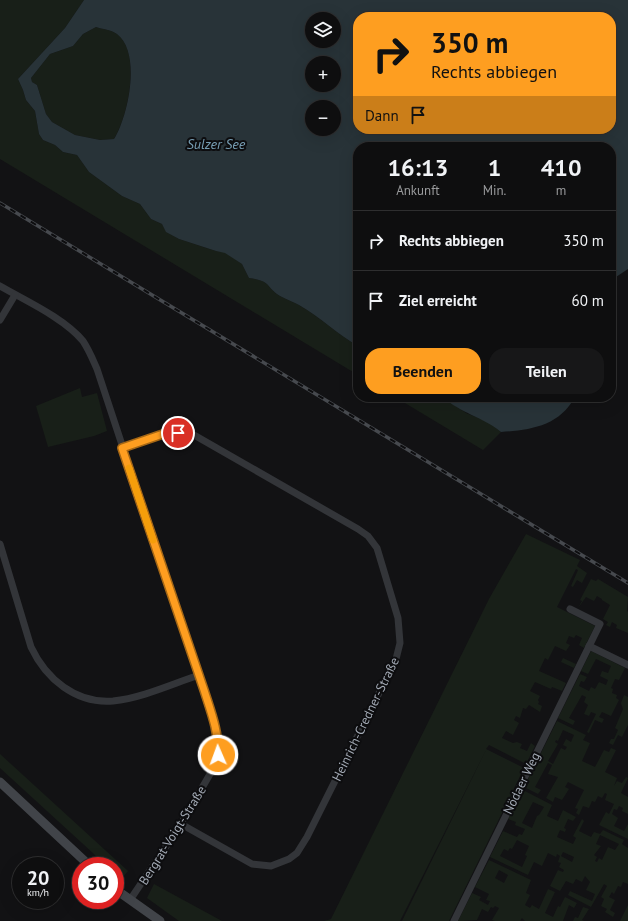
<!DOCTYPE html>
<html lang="de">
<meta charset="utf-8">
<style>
:root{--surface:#0e0e0f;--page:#171718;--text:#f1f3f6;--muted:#9b9c9e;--line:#2e2e2f;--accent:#fe9e20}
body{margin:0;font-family:"PT Sans",sans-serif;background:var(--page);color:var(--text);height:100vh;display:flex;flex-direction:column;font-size:15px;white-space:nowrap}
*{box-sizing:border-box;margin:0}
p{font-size:13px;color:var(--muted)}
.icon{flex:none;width:22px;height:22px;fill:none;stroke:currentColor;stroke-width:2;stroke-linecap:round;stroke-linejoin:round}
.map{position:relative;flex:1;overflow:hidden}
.details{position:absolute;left:353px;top:142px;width:263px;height:260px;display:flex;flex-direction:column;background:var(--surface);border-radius:16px;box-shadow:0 4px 16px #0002,0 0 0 1px var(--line)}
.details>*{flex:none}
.top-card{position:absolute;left:353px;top:12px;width:263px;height:122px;border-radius:16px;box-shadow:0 4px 16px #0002,0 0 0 1px var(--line);background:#fe9e20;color:#111;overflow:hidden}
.buttons{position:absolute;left:305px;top:12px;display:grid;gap:8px}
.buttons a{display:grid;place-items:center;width:36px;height:36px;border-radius:50%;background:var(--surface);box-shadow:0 4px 16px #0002,0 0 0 1px var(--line);font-size:20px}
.speed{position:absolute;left:12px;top:857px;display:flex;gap:8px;font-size:20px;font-weight:700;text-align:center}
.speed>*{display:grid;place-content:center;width:52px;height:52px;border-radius:50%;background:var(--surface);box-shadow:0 4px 16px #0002,0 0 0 1px var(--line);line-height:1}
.speed small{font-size:10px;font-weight:400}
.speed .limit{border:6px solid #d22;background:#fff;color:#111}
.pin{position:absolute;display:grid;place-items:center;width:34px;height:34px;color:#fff;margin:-17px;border:2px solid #fff;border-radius:50%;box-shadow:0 1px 4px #0007}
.me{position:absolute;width:44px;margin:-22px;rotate:358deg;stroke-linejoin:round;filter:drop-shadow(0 0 3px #0008)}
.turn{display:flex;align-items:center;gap:14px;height:84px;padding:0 12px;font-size:18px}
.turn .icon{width:52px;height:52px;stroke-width:2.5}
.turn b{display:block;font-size:28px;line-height:34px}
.then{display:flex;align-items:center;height:38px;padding:0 12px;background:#0003;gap:8px;font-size:15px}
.eta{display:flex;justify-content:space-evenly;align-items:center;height:68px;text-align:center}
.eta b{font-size:24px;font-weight:700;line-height:28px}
.button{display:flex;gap:8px;margin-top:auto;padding:8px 12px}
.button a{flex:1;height:46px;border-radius:16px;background:var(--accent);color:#111;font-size:16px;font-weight:700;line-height:46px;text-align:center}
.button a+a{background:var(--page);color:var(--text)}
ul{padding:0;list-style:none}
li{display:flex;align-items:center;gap:12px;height:60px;padding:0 12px;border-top:1px solid var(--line)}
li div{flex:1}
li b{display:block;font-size:15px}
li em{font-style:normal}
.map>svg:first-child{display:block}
</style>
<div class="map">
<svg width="628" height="921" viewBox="0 0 628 921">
<rect width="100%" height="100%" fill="#121214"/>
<g fill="#181f18" fill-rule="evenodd">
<path d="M0,0H84L65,28L18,79L23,90L26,100L35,111L39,134L43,140L55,145L63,152L77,155L89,172L122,196L140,204L151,219L162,224L167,232L179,239L216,251L225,252L242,264L249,278C273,281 265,288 282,297C287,300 294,302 299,305C320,317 337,334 358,346V375L0,159Z"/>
<path d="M96,27C102,29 112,30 117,34C142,53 128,117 114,139L100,140L75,135L52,122L46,114L37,85L32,82L31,78L50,54L73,46L83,34Z"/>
<polygon points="80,388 82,397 97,393 107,431 94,436 48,447 36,406"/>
<polygon points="395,397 443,397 466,413 489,422 501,432 483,450"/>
<polygon points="526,534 580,560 577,566 587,573 582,583 577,580 573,587 571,586 578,570 576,569 557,607 595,626 584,648 579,645 582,638 576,635 574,638 569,636 566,643 570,645 566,651 555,646 548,660 545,658 539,671 566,683 562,691 552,687 551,689 535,682 530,691 540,696 538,700 539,702 538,704 542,706 540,712 529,705 526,709 523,708 520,718 516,716 514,720 519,723 513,735 506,731 502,738 513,743 517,742 522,744 520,748 527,751 531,743 535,746 526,764 489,745 486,749 524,768 449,921 402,921 486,750 400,921 324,921 331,919 489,599"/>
<polygon points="591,579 596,581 598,579 628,597 627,611 628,612 628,633 616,628 617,625 612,622 610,627 606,625 608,622 603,619 610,605 602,600 602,599 597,596 594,601 586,597 578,608 582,601 580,600"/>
<polygon points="591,651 625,668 619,680 615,679 611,688 613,689 612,693 617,695 616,698 619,700 611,716 602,712 599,717 604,719 602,723 595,720 589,733 587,732 596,714 591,712 589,716 584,714 588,705 584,702 586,697 582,695 569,718 575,721 573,725 558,718 580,674 587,677 584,682 581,681 579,686 589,691 591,687 595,689 599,682 606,685 608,680 600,676 602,671 608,673 611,666 596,659 588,674 581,671"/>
<polygon points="563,658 576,664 574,668 561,662"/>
<polygon points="624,695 628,697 628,725 622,737 618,735 613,745 609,743 611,739 614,739 618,730 615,728 623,709 621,703"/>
<path d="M557,721L586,735L583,740L590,743L582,761L595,767L604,750L609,752L611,748L616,750L605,772L617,778L614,786L617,781L622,783L626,777L628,778L621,793L628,797V814L622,811L623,808L619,806L617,810L614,809L612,814L618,818L614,826L624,831L628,824V839L599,825L606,812L609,814L614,804L605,800L607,794L605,793L602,798L598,796L595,802L592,801L589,808L583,806L579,815L576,813L578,809L575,808L584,790L568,782L565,787L569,789L562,800L555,797L553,802L546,798L558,777L548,774L552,765L548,763L535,787L541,790L538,794L524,787ZM563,730L574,735L571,742L566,739L563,745L567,747L565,750L561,748L553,764L548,761L558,744L555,742L556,740L558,741Z"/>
<polygon points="0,754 128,871 123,877 115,877 115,866 104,866 94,854 0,768"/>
<path d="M523,790L552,805L547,816L558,821L563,810L576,817L573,821L568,819L564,828L566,829L565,832L560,830L557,837L573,844L576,838L573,836L582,819L584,821L579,831L591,837L594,832L600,834L603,830L624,840L622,844L628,848V884L623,882L621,887L618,886L614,894L612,892L609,897L615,900L610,910L615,913L613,917L605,912L607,909L601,906L604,899L601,897L607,886L604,884L591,907L568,895L570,891L592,901L595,894L586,890L590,882L585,876L582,882L576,879L573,884L566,881L560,891L550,886L558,870L563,872L564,870L559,867L561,863L558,862L560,856L557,854L556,857L548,853L542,866L534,862L528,875L490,857L503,831L517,837L519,834L522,835L525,829L515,825L516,822L508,819ZM533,802L544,807L539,815L537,816L532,828L522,823ZM600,835L619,844L615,850L608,847L602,860L599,858L597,862L595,861L597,857L594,855L601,846L596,844ZM517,840L529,846L525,855L527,856L522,867L500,856L504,849L508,851L510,848L512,849ZM563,852L574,857L572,862L561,856Z"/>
<path d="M489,860L531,880L526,893L530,895L525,905L530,908L532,905L539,909L548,889L555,892L545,913L553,917L558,906L560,907L565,897L577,903L574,908L569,905L563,921H525L522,918L520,921H495L492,920L499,908L495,906L493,908L491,907L488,912L482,909L477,920L458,921L472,893L481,897L479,900L488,905L490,901L486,900L489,894L475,887ZM499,870L508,875L504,883L495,878Z"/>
<polygon points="154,884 222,921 179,921 147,898"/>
<polygon points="628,905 628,921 620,921"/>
<polygon points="583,907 589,909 582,920 584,921 573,921 575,917 578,918"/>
</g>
<g fill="#283338" fill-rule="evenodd">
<path d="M84,0H628V269L616,277L611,291V147H358V346C337,334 320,317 299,305C294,302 287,300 282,297C265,288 273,281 249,278L242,264L225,253L216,251L179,239L166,232L162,224L151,219L140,204L122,196L89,172L77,155L63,152L55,145L43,140L39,134L35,111L26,100L23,90L18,79L65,28ZM358,17H611V129H358ZM312,19H334V41H312ZM96,27C102,29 112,30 117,34C142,53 128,117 114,139L100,140L75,135L52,122L46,114L37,85L32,82L31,78L50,54L73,46L83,34ZM312,63H334V85H312ZM312,107H334V129H312Z"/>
<path d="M443,397H575C559,426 531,430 501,432C483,417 460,413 443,397Z"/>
</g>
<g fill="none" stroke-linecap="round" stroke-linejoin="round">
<g stroke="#333539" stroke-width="7">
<path d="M0,286C26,301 64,318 83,341C89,350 93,360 97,369L217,733L218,755L213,769L181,824L130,900"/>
<polyline points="0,320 15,295"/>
<path d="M123,448C148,439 167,430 194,435L358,529L368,536L377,548L398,618L400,643L396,659L307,837L297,853L289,859L271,866L252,864L181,824"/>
<path d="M0,544L31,647C46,679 76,704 113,701C142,698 172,684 199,675"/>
<polyline points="589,646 628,665"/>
<polyline points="454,921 600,624 570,609"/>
</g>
<g stroke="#414449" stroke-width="9">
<polyline points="0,782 90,866"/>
<polyline points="115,889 160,921"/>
</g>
<g stroke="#46494e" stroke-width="3.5">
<polyline id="rail" points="0,203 628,583"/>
</g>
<use href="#rail" stroke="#0d0d0f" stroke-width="2" stroke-dasharray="6" stroke-linecap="butt"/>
</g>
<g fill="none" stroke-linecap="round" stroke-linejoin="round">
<g stroke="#a56715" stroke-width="10">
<path id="route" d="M178,433L163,434L122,448L204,690C211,712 219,732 218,755"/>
</g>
<use href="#route" stroke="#fe9e20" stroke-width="7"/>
<polyline stroke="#f59e0b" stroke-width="7" points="129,468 153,540"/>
</g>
<g text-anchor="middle" stroke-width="4" stroke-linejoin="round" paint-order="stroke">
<g font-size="13" fill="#a3aab5" stroke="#0d0d0f">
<text transform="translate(365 719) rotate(-64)" y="5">Heinrich-Credner-Straße</text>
<text transform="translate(521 783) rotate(-64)" y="5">Nödaer Weg</text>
<text transform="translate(172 835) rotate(-58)" y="5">Bergrat-Voigt-Straße</text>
</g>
<g font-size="14" font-style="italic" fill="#779db3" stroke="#0d0d0f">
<text x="216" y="149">Sulzer See</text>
</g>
</g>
</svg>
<div class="buttons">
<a><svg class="icon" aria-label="layers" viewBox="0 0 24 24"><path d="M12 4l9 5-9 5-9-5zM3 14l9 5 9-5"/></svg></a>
<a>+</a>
<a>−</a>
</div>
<div class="speed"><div>20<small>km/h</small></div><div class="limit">30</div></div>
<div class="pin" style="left:178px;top:433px;background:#d93025"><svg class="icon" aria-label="arrive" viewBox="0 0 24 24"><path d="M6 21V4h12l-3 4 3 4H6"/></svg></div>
<svg class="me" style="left:218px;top:755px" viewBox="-20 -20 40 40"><circle r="17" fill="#fe9e20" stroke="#fff" stroke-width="3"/><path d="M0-11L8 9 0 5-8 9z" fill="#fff"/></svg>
<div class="top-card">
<div class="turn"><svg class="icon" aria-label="right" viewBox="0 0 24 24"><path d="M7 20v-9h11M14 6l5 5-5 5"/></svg><div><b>350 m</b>Rechts abbiegen</div></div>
<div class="then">Dann<svg class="icon" aria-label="arrive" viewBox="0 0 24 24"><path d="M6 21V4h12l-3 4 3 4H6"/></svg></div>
</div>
<section class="details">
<div class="eta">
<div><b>16:13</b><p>Ankunft</p></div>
<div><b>1</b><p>Min.</p></div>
<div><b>410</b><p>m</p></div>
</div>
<ul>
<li><svg class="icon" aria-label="right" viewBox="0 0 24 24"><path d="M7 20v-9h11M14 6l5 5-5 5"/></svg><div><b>Rechts abbiegen</b></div><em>350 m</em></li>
<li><svg class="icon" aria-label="arrive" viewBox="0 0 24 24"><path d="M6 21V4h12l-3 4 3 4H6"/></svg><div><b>Ziel erreicht</b></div><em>60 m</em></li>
</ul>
<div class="button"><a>Beenden</a><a>Teilen</a></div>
</section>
</div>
